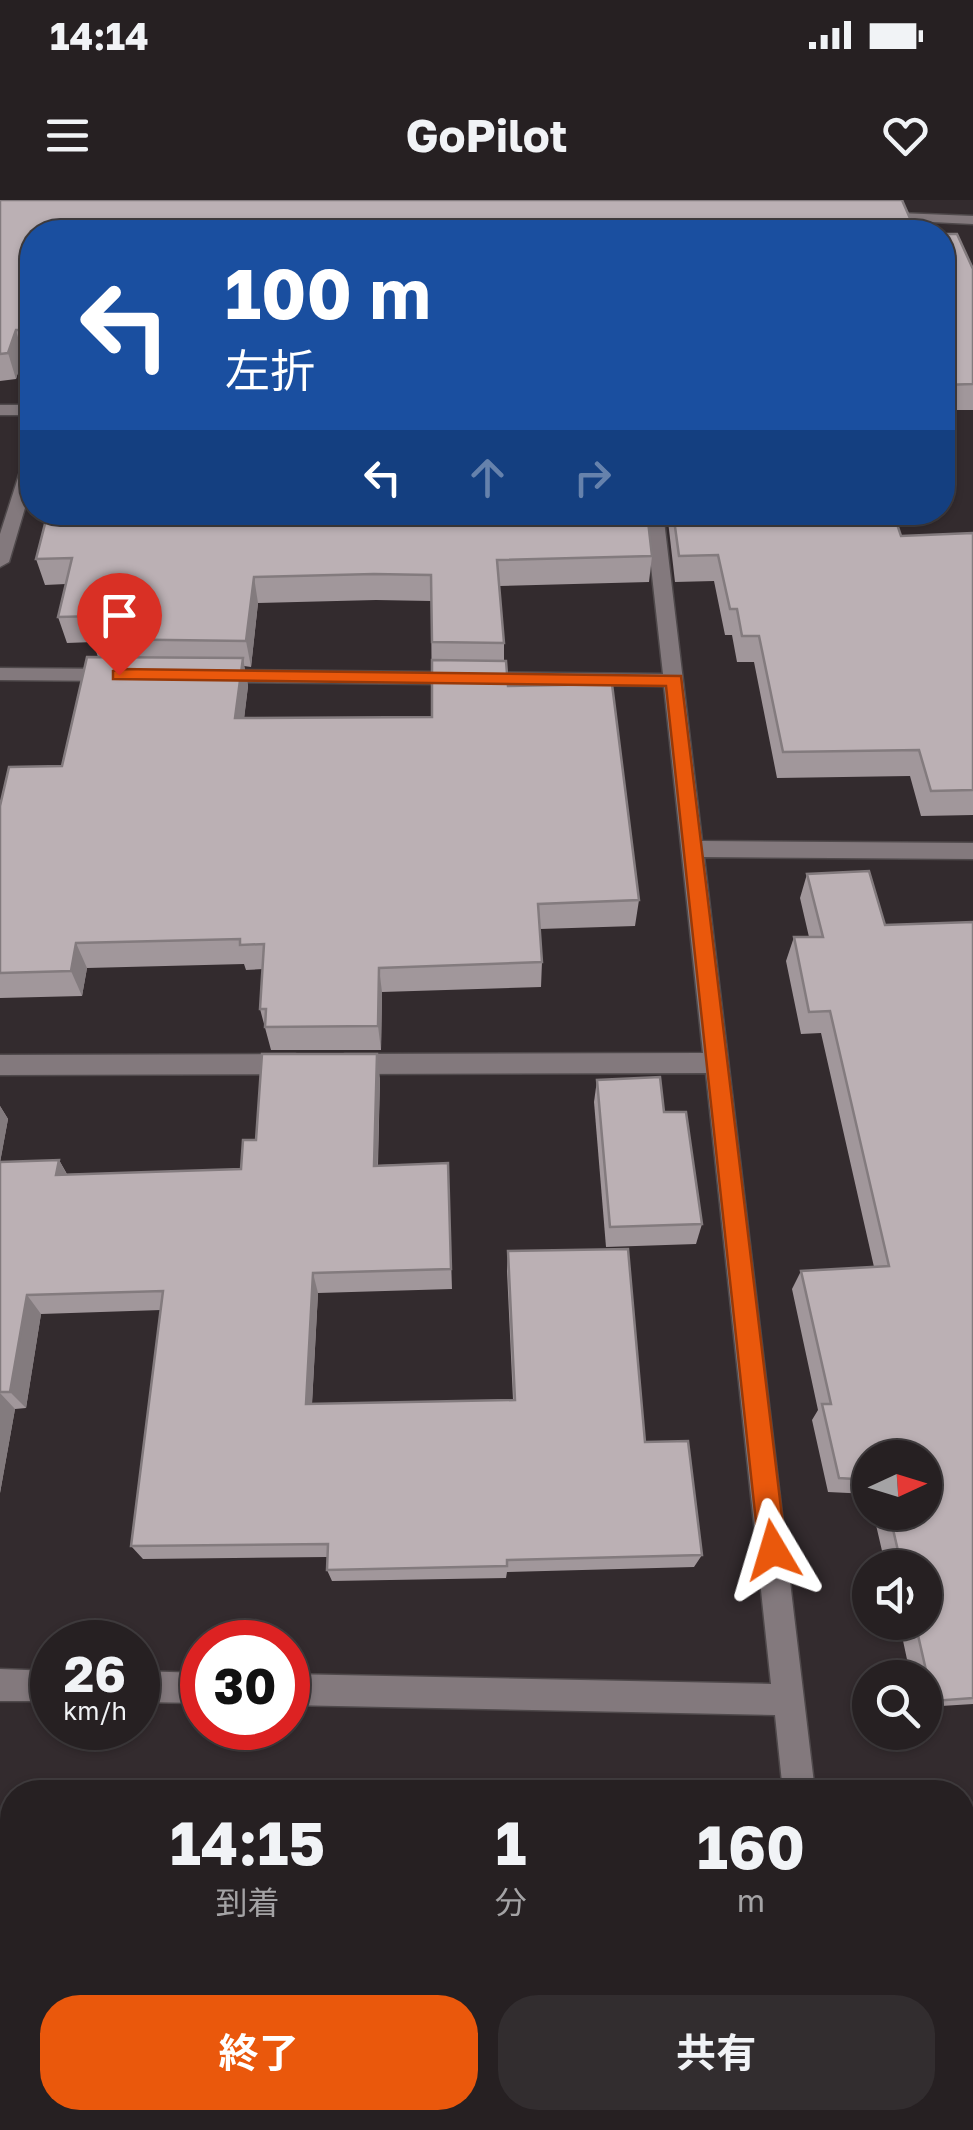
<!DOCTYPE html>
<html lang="ja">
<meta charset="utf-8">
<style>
:root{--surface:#262022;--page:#322d2f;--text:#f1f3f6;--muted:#a4a3a5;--line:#423e40;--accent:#ea580c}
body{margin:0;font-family:"Golos Text","Noto Sans JP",sans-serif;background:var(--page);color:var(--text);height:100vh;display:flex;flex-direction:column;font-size:38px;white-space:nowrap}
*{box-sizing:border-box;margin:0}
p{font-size:32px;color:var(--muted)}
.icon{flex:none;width:55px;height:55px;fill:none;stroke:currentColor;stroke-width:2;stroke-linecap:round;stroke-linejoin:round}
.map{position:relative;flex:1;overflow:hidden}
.details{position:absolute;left:0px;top:1580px;width:975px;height:350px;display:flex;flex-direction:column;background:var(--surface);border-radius:40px 40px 0 0;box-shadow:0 2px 8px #0004,0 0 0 2px var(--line)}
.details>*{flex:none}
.top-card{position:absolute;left:20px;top:20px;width:935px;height:305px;border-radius:40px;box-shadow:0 2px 8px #0004,0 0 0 2px var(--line);background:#1a4fa0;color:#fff;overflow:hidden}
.needle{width:65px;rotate:86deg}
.buttons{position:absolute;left:852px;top:1240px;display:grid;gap:20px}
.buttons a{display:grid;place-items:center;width:90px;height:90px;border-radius:50%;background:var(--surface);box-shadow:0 2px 8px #0004,0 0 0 2px var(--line);font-size:50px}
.speed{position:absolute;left:30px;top:1420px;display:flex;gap:20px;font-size:50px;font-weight:700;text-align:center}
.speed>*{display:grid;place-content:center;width:130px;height:130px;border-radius:50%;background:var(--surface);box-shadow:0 2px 8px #0004,0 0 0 2px var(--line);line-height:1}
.speed small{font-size:25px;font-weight:400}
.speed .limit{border:15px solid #d22;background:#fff;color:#111}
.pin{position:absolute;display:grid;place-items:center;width:85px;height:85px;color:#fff;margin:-102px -42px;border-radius:50% 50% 50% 0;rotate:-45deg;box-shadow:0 0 10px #0007}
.pin .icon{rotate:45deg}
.me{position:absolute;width:110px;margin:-55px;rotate:353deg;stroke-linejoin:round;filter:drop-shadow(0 0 8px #0008)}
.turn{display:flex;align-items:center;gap:35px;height:210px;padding:0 40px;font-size:45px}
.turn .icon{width:130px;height:130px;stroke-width:2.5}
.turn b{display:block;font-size:70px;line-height:85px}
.lanes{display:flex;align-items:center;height:95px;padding:0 40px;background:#0003;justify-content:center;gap:50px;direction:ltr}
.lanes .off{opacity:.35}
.eta{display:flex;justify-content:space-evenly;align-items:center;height:170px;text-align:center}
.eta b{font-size:60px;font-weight:700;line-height:70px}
.button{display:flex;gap:20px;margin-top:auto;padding:20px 40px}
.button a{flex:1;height:115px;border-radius:40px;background:var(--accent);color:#fff;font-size:40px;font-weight:700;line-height:115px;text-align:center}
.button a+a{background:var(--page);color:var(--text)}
.status{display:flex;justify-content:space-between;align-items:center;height:70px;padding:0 50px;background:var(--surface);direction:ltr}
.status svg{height:28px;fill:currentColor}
header{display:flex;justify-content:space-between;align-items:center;height:130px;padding:0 40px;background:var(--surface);font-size:45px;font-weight:700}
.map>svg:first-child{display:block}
</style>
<div class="status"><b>14:14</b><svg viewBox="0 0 49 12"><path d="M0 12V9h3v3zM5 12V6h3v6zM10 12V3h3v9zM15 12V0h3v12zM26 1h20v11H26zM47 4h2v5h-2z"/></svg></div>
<header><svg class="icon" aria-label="menu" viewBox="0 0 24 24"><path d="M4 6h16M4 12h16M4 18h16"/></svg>GoPilot<svg class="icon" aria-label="heart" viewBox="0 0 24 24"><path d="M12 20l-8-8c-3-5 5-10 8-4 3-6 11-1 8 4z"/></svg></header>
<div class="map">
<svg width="973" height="1930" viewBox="0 0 973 1930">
<rect width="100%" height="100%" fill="#332b2e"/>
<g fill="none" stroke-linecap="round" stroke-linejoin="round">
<g stroke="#4f494b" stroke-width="3">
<g id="minor">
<polygon points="875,12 973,16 973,24 870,19 868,16"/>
<rect x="0" y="205" width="32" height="10"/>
<polygon points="32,254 32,284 9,362 0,367 0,334 24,259"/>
<polygon points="645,312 663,312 702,641 973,643 973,659 704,657 815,1592 783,1592 775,1515 288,1505 288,1474 771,1484 706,873 345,874 337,871 333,864 337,857 345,854 703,853 664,486 215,482 205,476 215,470 663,474"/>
<polygon points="0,468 115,469 125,475 115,481 0,480"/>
<polygon points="295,854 303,857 307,864 303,871 295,874 0,875 0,855"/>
<polygon points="0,1469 52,1471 52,1501 0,1501"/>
<polygon points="138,1471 202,1473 202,1503 138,1502"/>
<polygon points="812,1918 848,1918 849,1930 813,1930"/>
</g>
</g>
<use href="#minor" fill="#83797d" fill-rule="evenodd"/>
</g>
<g fill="#a1979b" fill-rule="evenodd">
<polygon points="0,0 32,32 32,156 23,156 16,179 0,181"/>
<polygon points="942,34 973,69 973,210 942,210"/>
<polygon points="667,312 893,312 901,336 973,333 973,615 921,616 910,576 777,578 754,462 737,462 732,435 725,435 714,381 675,382"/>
<path d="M652,356L649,382L499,386L504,443V461L508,486L639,700L635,726L540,729L542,762L541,787L382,792L381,850H271L260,809L263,769L246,770L244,764L87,768L82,796L0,798V606L62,566L98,457L93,442L67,443L58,417L66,384L45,385L36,359ZM376,400L431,401L432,517L244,518L248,486L244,466L251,467L258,403Z"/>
<polygon points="807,674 885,725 973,722 973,1504 925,1507 925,1478 911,1478 899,1422 925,1422 925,1368 886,1368 873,1312 925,1312 870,1258 870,1298 869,1294 828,1292 812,1220 818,1210 792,1089 801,1071 874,1067 821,833 801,834 786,761 794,737 809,737 800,698"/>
<polygon points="380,878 378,965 448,963 452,1089 318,1093 312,1204 513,1200 507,1071 508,1051 645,1242 702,1355 694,1367 507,1372 506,1378 332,1381 327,1370 327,1357 143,1359 131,1346 161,1110 41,1114 26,1208 15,1209 0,1293 0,906 8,919 0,962 59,960 67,974 241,969 256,940"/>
<polygon points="597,880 664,912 702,1024 696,1044 606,1047 594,902"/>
<polygon points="973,1873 973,1930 902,1930 900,1918 962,1918 962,1874"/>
<polygon points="606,1918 754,1918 755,1930 607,1930"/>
</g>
<g fill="#837b7e">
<polygon points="16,130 23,156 16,179 8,153"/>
<polygon points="254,377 258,403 251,467 246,441"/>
<polygon points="243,458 248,486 241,545 235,518"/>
<polygon points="76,743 87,768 82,796 71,771"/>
<polygon points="379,768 382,792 381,850 378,826"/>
<polygon points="377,854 380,878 377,987 374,966"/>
<polygon points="0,906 8,919 0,963"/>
<polygon points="59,960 71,982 56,975"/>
<polygon points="313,1073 318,1093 311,1221 306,1204"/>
<polygon points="27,1095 41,1114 26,1208 10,1192"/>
<polygon points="0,1193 15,1209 0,1293"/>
<polygon points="22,1918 41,1918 40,1930 21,1930"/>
</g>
<g fill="#bbb0b4" stroke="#837b7e" stroke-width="2.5">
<polygon points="0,0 902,0 916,32 32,32 32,130 16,130 8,153 0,154"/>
<polygon points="942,34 957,34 973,69 973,184 942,185"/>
<polygon points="48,312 647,312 652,356 497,360 504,443 432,442 431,375 374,374 254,377 246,441 92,439 98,416 58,417 72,358 36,359"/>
<polygon points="673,312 893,312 901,336 973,333 973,590 931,591 919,550 783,552 759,436 742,436 737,409 730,409 718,355 679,356"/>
<polygon points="87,457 243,458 235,518 432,517 432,460 506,461 508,486 612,484 639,700 538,704 542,762 379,768 378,826 265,827 266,809 260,809 264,744 240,745 240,739 76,743 71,771 0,773 0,606 9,567 62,566"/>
<polygon points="869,671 885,725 973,722 973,1498 933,1501 915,1422 925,1422 925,1368 902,1368 889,1312 925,1312 925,1258 870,1258 870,1280 839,1278 822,1204 831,1204 801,1071 889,1066 830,811 809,812 794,737 823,737 807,674"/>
<polygon points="262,854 377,854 374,966 448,963 451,1069 313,1073 306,1204 515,1200 508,1051 628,1049 645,1242 688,1241 702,1355 507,1360 507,1366 327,1370 328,1344 131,1346 163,1091 27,1095 10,1192 0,1192 0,962 59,960 56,975 241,969 243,940 256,940"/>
<polygon points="660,877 664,912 686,912 702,1024 610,1027 597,880"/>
<polygon points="12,1816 12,1918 22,1918 21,1930 0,1930 0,1817"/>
<polygon points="962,1881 973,1881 973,1930 919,1930 917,1918 962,1918"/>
<polygon points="195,1918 421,1918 421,1930 194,1930"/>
<polygon points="611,1918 754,1918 755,1930 612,1930"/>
</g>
<polygon fill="#ea580c" stroke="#983908" stroke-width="2.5" points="119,469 681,476 786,1350 782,1360 773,1363 763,1360 759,1350 666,486 113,479 113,471"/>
</svg>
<div class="buttons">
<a><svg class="needle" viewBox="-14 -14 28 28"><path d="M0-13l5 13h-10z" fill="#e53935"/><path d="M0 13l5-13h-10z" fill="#a4a3a5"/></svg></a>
<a><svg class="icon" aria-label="sound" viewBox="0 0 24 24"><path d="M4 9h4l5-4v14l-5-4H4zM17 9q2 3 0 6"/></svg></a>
<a><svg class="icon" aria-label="search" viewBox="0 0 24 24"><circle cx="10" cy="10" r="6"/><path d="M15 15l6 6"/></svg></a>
</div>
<div class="speed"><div>26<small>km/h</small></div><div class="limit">30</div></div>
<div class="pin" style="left:119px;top:475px;background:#d93025"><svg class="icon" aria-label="arrive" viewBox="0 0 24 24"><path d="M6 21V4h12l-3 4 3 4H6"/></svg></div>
<svg class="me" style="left:773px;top:1350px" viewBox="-20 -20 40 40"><path d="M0-17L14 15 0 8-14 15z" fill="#ea580c" stroke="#fff" stroke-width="4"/></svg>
<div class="top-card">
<div class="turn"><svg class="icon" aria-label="left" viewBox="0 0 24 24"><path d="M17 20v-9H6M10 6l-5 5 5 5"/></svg><div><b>100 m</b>左折</div></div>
<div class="lanes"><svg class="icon" aria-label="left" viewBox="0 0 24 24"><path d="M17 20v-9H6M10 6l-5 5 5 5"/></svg><svg class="icon off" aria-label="ahead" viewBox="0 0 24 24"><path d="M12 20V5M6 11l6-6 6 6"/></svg><svg class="icon off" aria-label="right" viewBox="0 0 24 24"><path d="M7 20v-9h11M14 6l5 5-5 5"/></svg></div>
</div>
<section class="details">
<div class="eta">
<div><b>14:15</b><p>到着</p></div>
<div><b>1</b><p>分</p></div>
<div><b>160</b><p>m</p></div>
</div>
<div class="button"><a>終了</a><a>共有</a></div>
</section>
</div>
